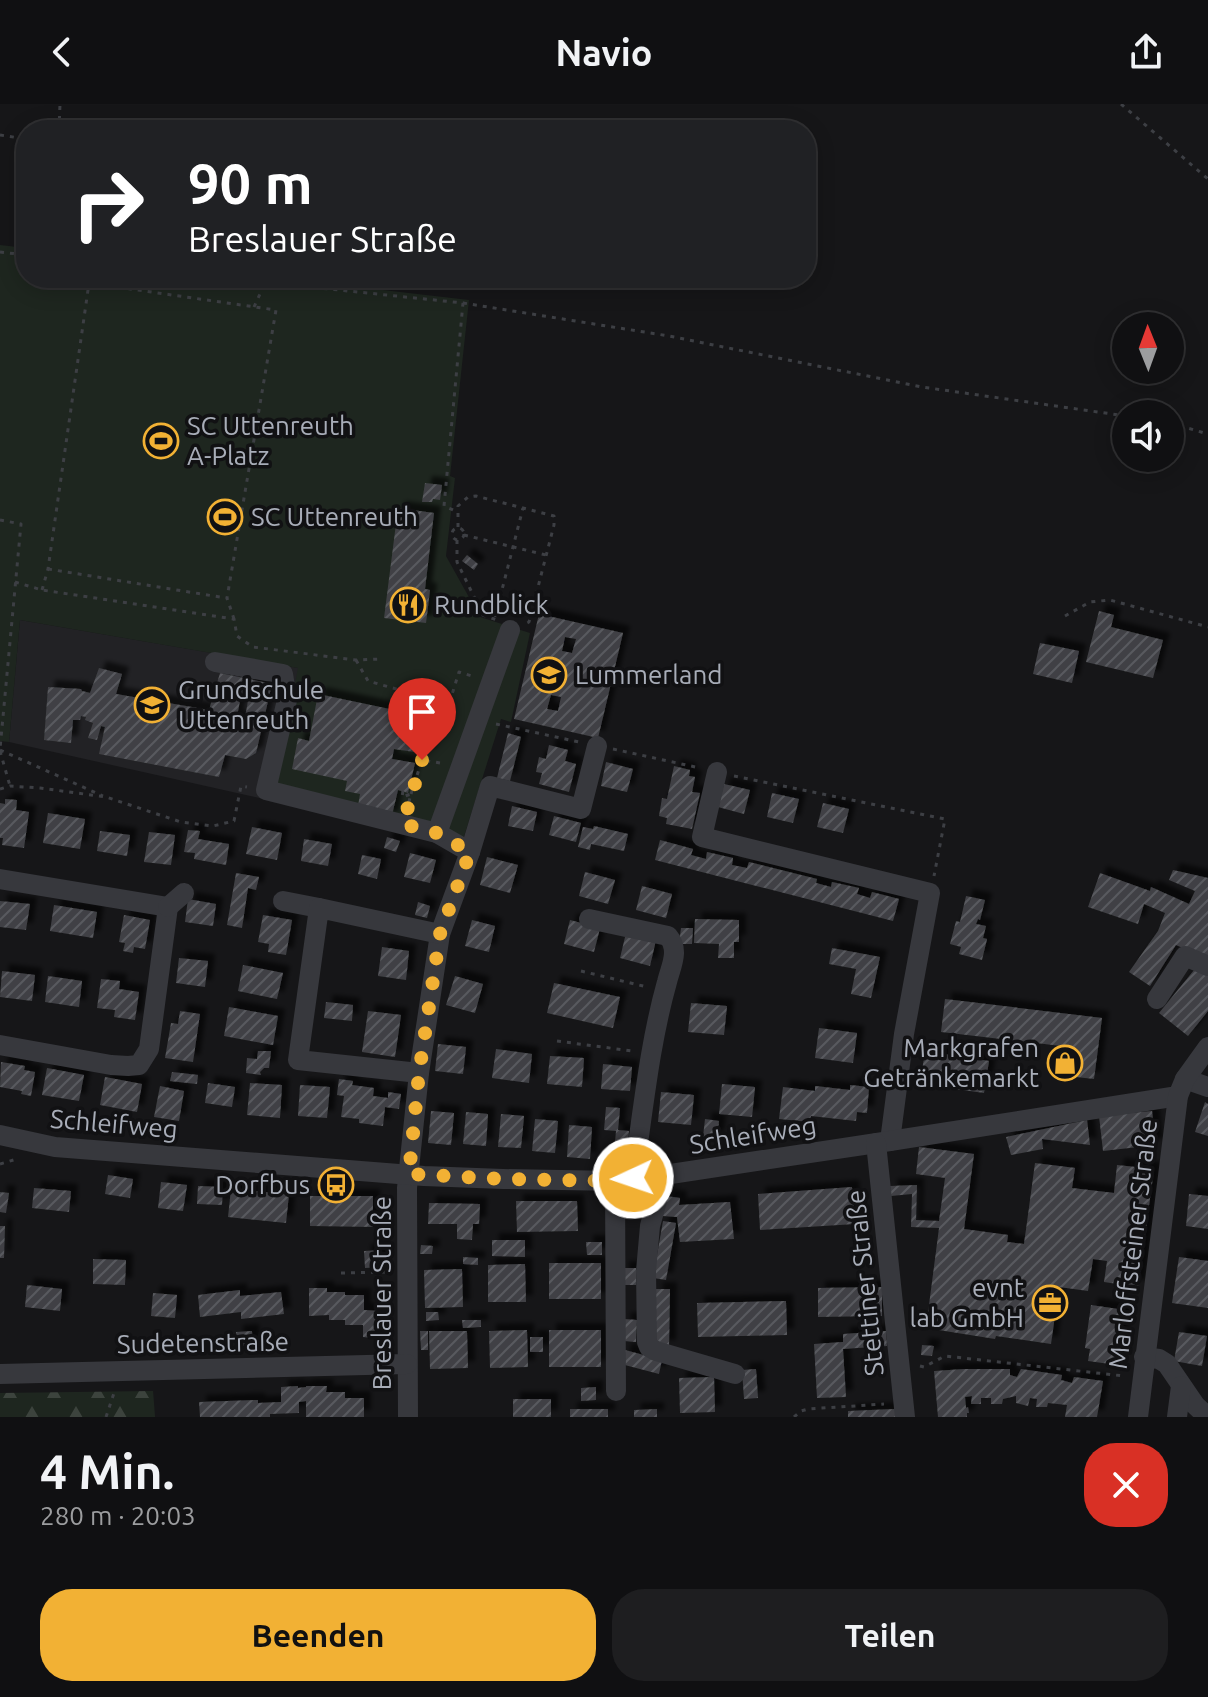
<!DOCTYPE html>
<html lang="de">
<meta charset="utf-8">
<style>
:root{--surface:#101012;--page:#1e1e20;--text:#f1f3f6;--muted:#9c9d9f;--line:#303032;--accent:#f2b134}
body{margin:0;font-family:Ubuntu,sans-serif;background:var(--page);color:var(--text);height:100vh;display:flex;flex-direction:column;font-size:30px;white-space:nowrap}
*{box-sizing:border-box;margin:0}
p{font-size:26px;color:var(--muted)}
.icon{flex:none;width:44px;height:44px;fill:none;stroke:currentColor;stroke-width:2;stroke-linecap:round;stroke-linejoin:round}
.map{position:relative;height:1313px;overflow:hidden}
.side{display:flex;flex-direction:column;background:var(--surface);flex:1}
.side>*{flex:none}
.hud{position:absolute;left:16px;top:16px;width:800px;height:168px;border-radius:32px;box-shadow:0 4px 20px #0003,0 0 0 2px var(--line);background:#202124;color:#fff;overflow:hidden}
.needle{width:52px;rotate:359deg}
.controls{position:absolute;left:1112px;top:208px;display:grid;gap:16px}
.controls a{display:grid;place-items:center;width:72px;height:72px;border-radius:50%;background:var(--surface);box-shadow:0 4px 20px #0003,0 0 0 2px var(--line);font-size:40px}
.pin{position:absolute;display:grid;place-items:center;width:68px;height:68px;color:#fff;margin:-82px -34px;border-radius:50% 50% 50% 0;rotate:-45deg;box-shadow:0 0 8px #0007}
.pin .icon{rotate:45deg}
.me{position:absolute;width:88px;margin:-44px;rotate:267deg;stroke-linejoin:round;filter:drop-shadow(0 0 6px #0008)}
.turn{display:flex;align-items:center;gap:28px;height:168px;padding:0 40px;font-size:36px}
.turn .icon{width:104px;height:104px;stroke-width:2.5}
.turn b{display:block;font-size:56px;line-height:68px}
.round{display:grid;place-items:center;flex:none;width:84px;height:84px;border-radius:32px;background:var(--page)}
.overview{display:flex;align-items:center;justify-content:space-between;height:136px;padding:0 40px}
h1{font-size:48px;font-weight:700;line-height:60px}
.button{display:flex;gap:16px;margin-top:auto;padding:16px 40px}
.button a{flex:1;height:92px;border-radius:32px;background:var(--accent);color:#111;font-size:32px;font-weight:700;line-height:92px;text-align:center}
.button a+a{background:var(--page);color:var(--text)}
header{display:flex;justify-content:space-between;align-items:center;height:104px;padding:0 40px;background:var(--surface);font-size:36px;font-weight:700}
.map>svg:first-child{display:block}
</style>
<header><svg class="icon" aria-label="back" viewBox="0 0 24 24"><path d="M15 5l-7 7 7 7"/></svg>Navio<svg class="icon" aria-label="share" viewBox="0 0 24 24"><path d="M12 15V3M7 8l5-5 5 5M5 13v7h14v-7"/></svg></header>
<div class="map">
<svg width="1208" height="1313" viewBox="0 0 1208 1313">
<defs>
<pattern id="forest-firs" width="22" height="20" patternUnits="userSpaceOnUse" patternTransform="scale(2)"><rect width="22" height="20" fill="#1e261f"/><path d="M5 1l3.5 6h-7zM16 11l3.5 6h-7z" fill="#3c433d"/></pattern>
<pattern id="building-hatch" width="6" height="6" patternUnits="userSpaceOnUse" patternTransform="scale(2)"><rect width="6" height="6" fill="#404145"/><path d="M-1 1l2-2M0 6l6-6M5 7l2-2" fill="none" stroke="#595a5e"/></pattern>
<filter id="shadow"><feDropShadow dx="7" dy="-7" stdDeviation="2" flood-color="#0009"/></filter>
</defs>
<rect width="100%" height="100%" fill="#161618"/>
<polygon fill="#222225" points="20,516 299,564 273,697 9,638"/>
<polygon fill="url(#forest-firs)" points="153,1287 155,1313 0,1313 0,1289"/>
<polygon fill="#1e261f" points="0,141 26,144 26,174 280,174 469,196 450,372 455,374 446,452 480,513 530,529 511,618 501,615 461,742 273,697 298,564 20,516 9,638 0,637"/>
<g fill="url(#building-hatch)" fill-rule="evenodd" filter="url(#shadow)">
<polygon points="425,379 442,381 440,396 433,395 432,398 422,398"/>
<polygon points="398,404 434,409 425,485 430,486 426,519 384,514"/>
<polygon points="467,451 478,460 474,466 462,457"/>
<polygon points="1099,507 1114,511 1111,523 1163,536 1153,574 1086,558"/>
<path d="M539,510L623,529L598,634L514,615ZM565,533L576,535L572,549L562,547ZM551,591L561,593L558,607L547,605Z"/>
<polygon points="1040,539 1079,547 1072,579 1033,570"/>
<path d="M99,564L122,570L116,590L209,606L220,569L272,580L256,649L246,655L225,651L219,673L99,650L105,623L101,622L97,636L88,634L93,619L85,616L86,613L81,612L80,616H73L71,639L44,636L48,583L81,585L82,587L90,589ZM240,596L248,597L245,614L237,613Z"/>
<polygon points="318,590 442,616 428,650 394,645 392,655 415,659 408,689 398,686 391,715 357,708 360,690 345,687 347,677 292,665 298,634 309,637"/>
<polygon points="508,629 521,633 510,677 497,674"/>
<polygon points="549,641 568,646 565,657 576,660 569,688 539,680 542,669 536,668 539,653 546,655"/>
<polygon points="606,658 633,665 627,688 601,682"/>
<polygon points="674,662 690,666 689,672 695,673 692,688 700,689 692,725 666,720 667,714 659,712 662,694 667,695"/>
<polygon points="724,680 750,686 744,710 718,703"/>
<polygon points="772,689 799,695 793,719 767,713"/>
<polygon points="5,695 17,696 16,706 29,708 24,744 2,741 3,734 0,734 0,699 5,700"/>
<polygon points="823,699 849,705 843,729 817,723"/>
<polygon points="512,702 537,708 533,727 508,722"/>
<polygon points="48,709 85,715 80,745 43,739"/>
<polygon points="554,712 581,719 576,738 549,731"/>
<polygon points="594,722 628,730 624,747 591,740 590,746 578,743 583,723 593,725"/>
<polygon points="252,723 282,729 277,756 246,750"/>
<polygon points="188,726 200,727 198,735 229,740 226,761 194,755 195,749 184,748"/>
<polygon points="100,727 130,731 127,752 97,747"/>
<polygon points="149,728 175,731 171,761 144,758"/>
<polygon points="387,733 400,737 396,748 384,744"/>
<polygon points="304,735 332,740 328,762 301,757"/>
<polygon points="660,736 693,745 691,751 706,755 707,748 733,754 732,761 747,764 749,758 817,775 816,779 831,783 832,778 859,784 857,790 870,794 872,788 899,795 893,817 655,756"/>
<polygon points="410,749 436,756 430,779 404,773"/>
<polygon points="362,751 381,755 377,775 358,770"/>
<polygon points="487,753 518,761 510,789 480,781"/>
<polygon points="1173,766 1208,774 1208,853 1199,851 1176,841 1150,882 1129,868 1158,827 1165,809 1144,800 1138,820 1088,803 1100,769 1150,787 1151,783 1189,800 1195,787 1169,776"/>
<polygon points="585,768 615,776 608,800 579,792"/>
<polygon points="236,769 259,773 256,786 248,784 242,824 227,821"/>
<polygon points="642,782 672,790 666,814 636,806"/>
<polygon points="966,792 985,796 980,816 978,815 976,820 986,822 983,834 987,835 982,856 959,850 961,843 950,840 956,817 960,818"/>
<polygon points="188,795 216,800 213,822 185,818"/>
<polygon points="0,797 30,800 26,826 0,823"/>
<polygon points="418,798 430,802 427,814 415,811"/>
<polygon points="54,801 97,808 93,834 50,827"/>
<polygon points="124,811 150,816 145,845 134,843 133,849 123,847 125,839 119,838"/>
<polygon points="263,811 292,816 286,851 268,848 269,840 258,838"/>
<polygon points="695,815 739,816 739,838 734,838 734,854 718,854 719,840 694,839"/>
<polygon points="472,816 495,822 489,848 465,842"/>
<polygon points="570,816 600,824 594,848 564,840"/>
<polygon points="681,824 693,824 692,840 679,840"/>
<polygon points="626,829 656,836 650,862 620,854"/>
<polygon points="382,843 409,847 406,876 378,872"/>
<polygon points="832,844 880,853 871,894 851,890 856,865 829,860"/>
<polygon points="179,854 208,857 205,883 176,879"/>
<polygon points="1199,860 1208,868 1208,907 1188,932 1159,909"/>
<polygon points="243,861 283,869 277,895 238,887"/>
<polygon points="2,867 35,871 32,897 0,893"/>
<polygon points="48,872 82,877 79,903 45,898"/>
<polygon points="455,872 483,880 475,909 446,901"/>
<polygon points="101,875 120,877 119,885 139,888 135,916 114,913 115,906 97,904"/>
<polygon points="554,879 620,893 613,924 547,909"/>
<polygon points="945,895 1102,914 1094,975 1058,971 1061,942 941,928"/>
<polygon points="326,898 353,901 352,917 324,914"/>
<polygon points="691,899 727,902 724,931 688,928"/>
<polygon points="229,903 278,912 273,941 224,932"/>
<polygon points="180,907 200,910 193,958 165,954 171,919 178,920"/>
<polygon points="368,907 401,911 395,953 362,948"/>
<polygon points="819,924 857,929 853,959 815,954"/>
<polygon points="438,940 466,943 463,970 435,967"/>
<polygon points="496,945 532,950 529,979 492,974"/>
<polygon points="258,947 271,947 269,964 264,964 260,968 261,971 246,969 247,954 257,955"/>
<polygon points="925,947 989,957 984,989 920,980"/>
<polygon points="550,952 584,954 582,983 547,980"/>
<polygon points="1,958 25,962 24,966 35,968 31,992 21,990 22,987 0,983"/>
<polygon points="603,960 632,963 630,987 601,985"/>
<polygon points="47,964 84,971 79,997 42,991"/>
<polygon points="172,968 198,971 197,980 170,977"/>
<polygon points="105,973 142,980 137,1008 100,1001"/>
<polygon points="339,975 353,977 352,981 374,984 373,992 388,994 388,988 401,990 399,1005 385,1003 383,1022 359,1019 359,1015 341,1013 344,992 337,991"/>
<polygon points="208,979 235,983 232,1003 205,999"/>
<polygon points="250,979 282,981 280,1014 247,1011"/>
<polygon points="722,980 755,983 752,1013 719,1010"/>
<polygon points="300,981 330,983 327,1014 298,1012"/>
<polygon points="850,981 869,983 867,1009 857,1008 856,1017 811,1012 810,1018 779,1015 783,983 815,987 815,982 850,986"/>
<polygon points="160,982 184,987 179,1017 154,1013"/>
<polygon points="661,988 694,991 691,1021 658,1018"/>
<polygon points="1205,998 1208,1000 1208,1032 1195,1028"/>
<polygon points="606,1003 620,1004 618,1026 629,1027 628,1039 615,1038 616,1027 604,1026"/>
<polygon points="431,1007 454,1009 451,1041 428,1039"/>
<polygon points="1152,1007 1156,1041 1103,1047 1099,1012"/>
<polygon points="466,1008 488,1010 486,1042 463,1040"/>
<polygon points="501,1010 524,1012 521,1044 498,1043"/>
<polygon points="535,1015 558,1017 555,1049 532,1047"/>
<polygon points="705,1015 719,1017 717,1034 703,1033"/>
<polygon points="1087,1016 1090,1041 1042,1035 1043,1045 1011,1051 1006,1033"/>
<polygon points="569,1021 592,1023 590,1055 567,1053"/>
<polygon points="919,1043 974,1050 964,1125 1008,1131 1007,1138 1024,1140 1035,1059 1075,1064 1072,1084 1114,1089 1117,1061 1154,1065 1138,1183 1104,1178 1107,1157 1093,1155 1088,1187 1059,1183 1051,1240 996,1232 995,1235 926,1224 939,1124 911,1123 912,1090 891,1092 890,1082 917,1081 916,1116 939,1117 945,1074 916,1070"/>
<polygon points="108,1071 133,1075 130,1094 105,1090"/>
<polygon points="161,1078 187,1081 183,1107 158,1104"/>
<polygon points="198,1082 223,1083 222,1101 197,1100"/>
<polygon points="852,1083 855,1120 760,1126 758,1090"/>
<polygon points="34,1084 71,1087 69,1108 32,1104"/>
<polygon points="231,1085 289,1090 286,1119 228,1113"/>
<polygon points="0,1088 9,1089 6,1109 0,1108"/>
<polygon points="1189,1090 1208,1092 1208,1125 1186,1122"/>
<polygon points="310,1092 373,1092 373,1123 310,1122"/>
<polygon points="666,1092 680,1094 679,1101 730,1098 734,1135 680,1138 677,1113 662,1112"/>
<polygon points="516,1097 577,1097 578,1127 517,1128"/>
<polygon points="429,1099 480,1100 479,1120 473,1120 472,1136 457,1135 457,1120 428,1120"/>
<polygon points="663,1117 676,1119 666,1176 653,1174"/>
<polygon points="0,1122 5,1122 4,1154 0,1154"/>
<polygon points="492,1136 525,1136 525,1153 492,1152"/>
<polygon points="586,1138 602,1138 602,1151 587,1151"/>
<polygon points="421,1141 433,1142 432,1150 420,1150"/>
<polygon points="381,1146 382,1163 365,1164 364,1147"/>
<polygon points="463,1153 478,1154 478,1161 463,1160"/>
<polygon points="1179,1153 1208,1157 1208,1204 1172,1199"/>
<polygon points="93,1155 126,1156 125,1181 93,1180"/>
<rect x="549" y="1159" width="52" height="36"/>
<polygon points="525,1160 526,1198 488,1198 488,1161"/>
<rect x="622" y="1164" width="14" height="17"/>
<polygon points="462,1165 463,1203 425,1204 424,1166"/>
<polygon points="27,1181 62,1185 60,1207 25,1203"/>
<polygon points="882,1183 882,1212 818,1213 818,1184"/>
<polygon points="309,1184 327,1184 327,1188 345,1188 345,1191 364,1191 364,1206 380,1207 379,1235 363,1233 363,1221 345,1221 345,1216 329,1216 329,1211 309,1212"/>
<polygon points="656,1185 670,1185 669,1243 655,1243"/>
<polygon points="240,1186 240,1192 281,1188 284,1210 241,1215 241,1208 200,1213 198,1191"/>
<polygon points="153,1189 177,1191 175,1214 151,1212"/>
<polygon points="786,1197 787,1231 698,1233 697,1199"/>
<polygon points="1091,1201 1125,1206 1117,1261 1088,1257 1090,1245 1085,1244"/>
<polygon points="426,1208 438,1208 439,1216 426,1217"/>
<polygon points="624,1215 637,1216 636,1238 623,1237"/>
<polygon points="462,1216 481,1216 481,1223 463,1224"/>
<polygon points="527,1226 528,1263 490,1264 489,1227"/>
<rect x="549" y="1226" width="52" height="37"/>
<polygon points="252,1227 253,1242 237,1242 236,1228"/>
<polygon points="420,1227 428,1227 428,1246 421,1246"/>
<polygon points="429,1227 467,1227 468,1264 430,1265"/>
<polygon points="886,1227 887,1242 843,1245 846,1293 817,1294 814,1240 843,1238 843,1230"/>
<polygon points="1179,1228 1207,1232 1202,1262 1174,1257"/>
<rect x="530" y="1233" width="13" height="15"/>
<polygon points="922,1241 934,1242 932,1252 921,1251"/>
<polygon points="625,1246 662,1256 659,1270 621,1260"/>
<polygon points="756,1265 758,1294 744,1295 742,1266"/>
<polygon points="965,1265 1010,1265 1010,1271 1017,1273 1021,1265 1062,1271 1061,1276 1072,1279 1074,1273 1103,1277 1097,1313 1065,1313 1067,1301 1048,1299 1047,1303 1036,1303 1037,1295 1030,1294 1028,1302 1016,1299 1016,1292 1003,1295 1002,1300 991,1300 991,1294 981,1294 981,1300 971,1300 972,1292 965,1293 966,1304 968,1303 969,1309 967,1309 967,1313 938,1313 934,1267"/>
<polygon points="714,1273 715,1308 680,1309 679,1274"/>
<polygon points="298,1282 298,1284 306,1283 306,1282 327,1282 326,1288 345,1288 345,1294 364,1294 364,1313 306,1313 306,1297 299,1298 299,1309 270,1310 270,1313 200,1313 199,1298 258,1296 258,1299 281,1298 281,1283"/>
<polygon points="596,1283 596,1296 581,1297 581,1284"/>
<rect x="513" y="1295" width="38" height="18"/>
<rect x="570" y="1305" width="38" height="8"/>
<polygon points="657,1305 657,1313 634,1313 634,1306"/>
<polygon points="895,1305 896,1313 848,1313 848,1307"/>
</g>
<g fill="none" stroke-linecap="round" stroke-linejoin="round">
<g stroke="#3d3f44" stroke-width="3" stroke-dasharray="4 6" stroke-linecap="butt">
<polyline points="1121,0 1208,75"/>
<polyline points="59,26 60,0"/>
<polyline points="0,31 26,35"/>
<polyline points="0,148 26,151"/>
<polyline points="224,174 463,199 444,402 458,408"/>
<polyline points="463,199 669,232 922,283 1126,312"/>
<polyline points="254,203 265,179"/>
<polyline points="1170,319 1208,330"/>
<polyline points="0,416 21,420 0,645"/>
<polyline points="458,423 458,402 468,393 476,392 554,412 554,421 529,518 527,519"/>
<circle cx="458" cy="430" r="6"/>
<polyline points="464,431 546,451"/>
<polyline points="457,436 457,458 483,511 497,516"/>
<polyline points="48,465 226,494"/>
<polyline points="15,478 42,486 234,515 237,532 253,543 356,556 383,555"/>
<polyline points="42,486 48,465 89,179 276,206 227,494 234,515"/>
<polyline points="1065,512 1090,498 1110,496 1208,523"/>
<polyline points="495,513 523,404"/>
<polyline points="356,556 368,577 449,600 459,568 475,573"/>
<polyline points="496,620 579,638"/>
<polyline points="613,645 700,664"/>
<polyline points="0,646 103,692"/>
<polyline points="0,647 10,682"/>
<polyline points="734,672 945,715 934,772"/>
<polyline points="0,685 10,682 40,684 106,693 181,718 213,722 234,717 241,682 247,683"/>
<polyline points="403,687 402,693 411,690 407,705"/>
<polyline points="411,690 422,656 440,659"/>
<polyline points="581,867 647,883"/>
<polyline points="557,937 632,947"/>
<polyline points="0,1060 17,1055"/>
<polyline points="341,1169 387,1168"/>
<polyline points="920,1262 924,1263 945,1252 1124,1272"/>
<polyline points="106,1313 115,1286"/>
<polyline points="794,1313 801,1307 808,1305 884,1300"/>
</g>
<g stroke="#37383d" stroke-width="20">
<polyline points="215,558 283,570 287,596 266,686 437,729 470,748 440,830 419,969 407,1084 408,1313"/>
<polyline points="717,668 702,733 930,789 904,930 890,1037"/>
<polyline points="437,729 510,526"/>
<polyline points="470,748 490,682 581,705 597,642"/>
<polyline points="0,775 168,803 149,945 139,961 128,962 111,961 0,941"/>
<polyline points="283,797 319,804"/>
<polyline points="168,803 184,789"/>
<path d="M589,815L668,832C680,846 671,862 667,878C649,942 643,1009 633,1074"/>
<polyline points="1157,895 1185,852 1208,862"/>
<polyline points="419,969 298,956 319,804 440,830"/>
<polyline points="1185,975 1208,983"/>
<polyline points="0,1031 55,1043 424,1072 503,1075 615,1077 664,1071 890,1037 1178,992"/>
<polyline points="876,1039 905,1313"/>
<polyline points="664,1071 650,1122 646,1167 647,1238 649,1243 656,1247 735,1270"/>
<polyline points="615,1077 616,1287"/>
<polyline points="1144,1253 1159,1255 1167,1260 1195,1301 1208,1313"/>
<polyline points="0,1270 407,1260"/>
<polyline points="1138,1313 1178,992 1185,975 1208,943"/>
<polyline points="1177,1313 1181,1282"/>
</g>
</g>
<g fill="none" stroke-linecap="round" stroke-linejoin="round">
<polyline stroke="#f2b134" stroke-width="14" stroke-dasharray="0 25.2" points="422,656 403,720 437,729 470,748 440,830 419,969 409,1070 503,1075 615,1077 633,1074"/>
</g>
<defs>
<g id="stadium-ring" transform="scale(1.8)"><circle r="9.5" fill="#111113" stroke="#f2b134" stroke-width="1.5"/><path d="M0-5a6.5 5 0 1 0 0 10a6.5 5 0 1 0 0-10ZM-3.5-1.8h7v3.6h-7Z" fill="#f2b134"/></g>
<g id="restaurant-ring" transform="scale(1.8)"><circle r="9.5" fill="#111113" stroke="#f2b134" stroke-width="1.5"/><path d="M-5-6h1v4h1v-4h1v4h1v-4h1v5L-1.5 .5V6h-2V.5L-5-1ZM5-6V6H3V1.5H1.5Q1.5-4 5-6Z" fill="#f2b134"/></g>
<g id="school-ring" transform="scale(1.8)"><circle r="9.5" fill="#111113" stroke="#f2b134" stroke-width="1.5"/><path d="M0-5L7-2L0 1L-7-2ZM-4 1L0 2.5L4 1V4Q0 6-4 4Z" fill="#f2b134"/></g>
<g id="shop-ring" transform="scale(1.8)"><circle r="9.5" fill="#111113" stroke="#f2b134" stroke-width="1.5"/><path d="M-5-2.5h2.3a2.7 3.5 0 0 1 5.4 0H5L5.5 6h-11ZM-1.5-2.5h3a1.5 2.3 0 0 0-3 0Z" fill="#f2b134"/></g>
<g id="bus-ring" transform="scale(1.8)"><circle r="9.5" fill="#111113" stroke="#f2b134" stroke-width="1.5"/><path d="M-5-6H5V4H4V6H2V4H-2V6H-4V4H-5ZM-3.5-4V0h7V-4ZM-3.5 1.2v1.5H-2V1.2ZM2 1.2v1.5H3.5V1.2Z" fill="#f2b134"/></g>
<g id="office-ring" transform="scale(1.8)"><circle r="9.5" fill="#111113" stroke="#f2b134" stroke-width="1.5"/><path d="M-6-3h4V-5.5h4V-3h4V5H-6ZM-1-4.5V-3h2v-1.5ZM-6 0V1H6V0Z" fill="#f2b134"/></g>
</defs>
<g fill-rule="evenodd">
<use href="#stadium-ring" x="161" y="337"/>
<use href="#stadium-ring" x="225" y="413"/>
<use href="#restaurant-ring" x="408" y="501"/>
<use href="#school-ring" x="549" y="571"/>
<use href="#school-ring" x="152" y="601"/>
<use href="#shop-ring" x="1065" y="959"/>
<use href="#bus-ring" x="336" y="1081"/>
<use href="#office-ring" x="1050" y="1199"/>
</g>
<g text-anchor="middle" stroke-width="7" stroke-linejoin="round" paint-order="stroke">
<g font-size="26" fill="#a8adb8" stroke="#111113" text-anchor="start">
<text x="187" y="331">SC Uttenreuth<tspan x="187" dy="30">A-Platz</tspan></text>
<text x="251" y="422">SC Uttenreuth</text>
<text x="434" y="510">Rundblick</text>
<text x="575" y="580">Lummerland</text>
<text x="178" y="595">Grundschule<tspan x="178" dy="30">Uttenreuth</tspan></text>
<text x="1039" y="953" text-anchor="end">Markgrafen<tspan x="1039" dy="30">Getränkemarkt</tspan></text>
<text x="310" y="1090" text-anchor="end">Dorfbus</text>
<text x="1024" y="1193" text-anchor="end">evnt<tspan x="1024" dy="30">lab GmbH</tspan></text>
</g>
<g font-size="26" fill="#a8adb8" stroke="#111113">
<text transform="translate(114 1020) rotate(5)" y="9">Schleifweg</text>
<text transform="translate(753 1031) rotate(-9)" y="9">Schleifweg</text>
<text transform="translate(1133 1140) rotate(-83)" y="9">Marloffsteiner Straße</text>
<text transform="translate(865 1179) rotate(-96)" y="9">Stettiner Straße</text>
<text transform="translate(382 1189) rotate(-90)" y="9">Breslauer Straße</text>
<text transform="translate(203 1239) rotate(-1)" y="9">Sudetenstraße</text>
</g>
</g>
</svg>
<div class="controls">
<a><svg class="needle" viewBox="-14 -14 28 28"><path d="M0-13l5 13h-10z" fill="#e53935"/><path d="M0 13l5-13h-10z" fill="#9c9d9f"/></svg></a>
<a><svg class="icon" aria-label="sound" viewBox="0 0 24 24"><path d="M4 9h4l5-4v14l-5-4H4zM17 9q2 3 0 6"/></svg></a>
</div>
<div class="pin" style="left:422px;top:656px;background:#d93025"><svg class="icon" aria-label="arrive" viewBox="0 0 24 24"><path d="M6 21V4h12l-3 4 3 4H6"/></svg></div>
<svg class="me" style="left:633px;top:1074px" viewBox="-20 -20 40 40"><circle r="17" fill="#f2b134" stroke="#fff" stroke-width="3"/><path d="M0-11L8 9 0 5-8 9z" fill="#fff"/></svg>
<div class="hud">
<div class="turn"><svg class="icon" aria-label="right" viewBox="0 0 24 24"><path d="M7 20v-9h11M14 6l5 5-5 5"/></svg><div><b>90 m</b>Breslauer Straße</div></div>
</div>
</div>
<section class="side">
<div class="overview"><div><h1>4 Min.</h1><p>280 m · 20:03</p></div><a class="round" style="background:#d93025;color:#fff"><svg class="icon" aria-label="close" viewBox="0 0 24 24"><path d="M6 6l12 12M18 6L6 18"/></svg></a></div>
<div class="button"><a>Beenden</a><a>Teilen</a></div>
</section>
